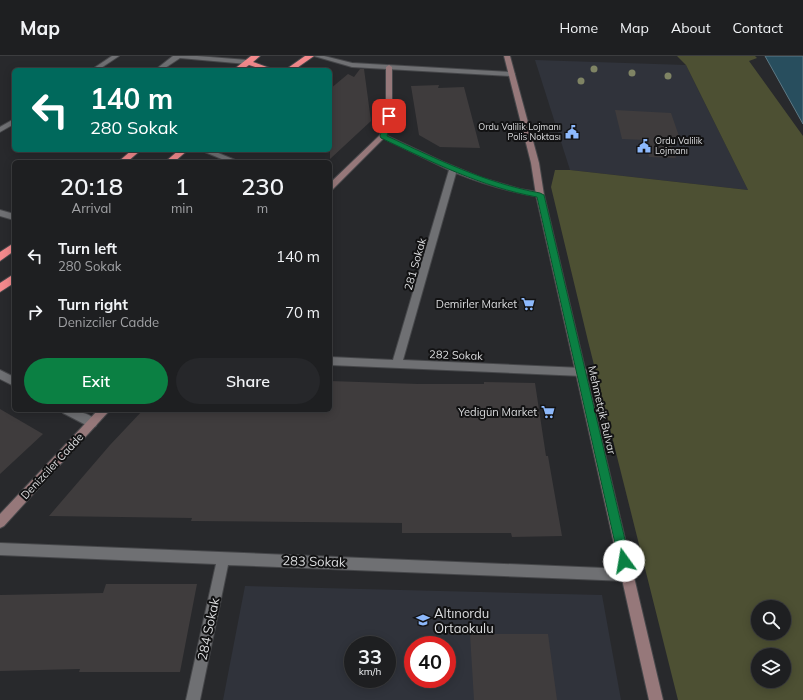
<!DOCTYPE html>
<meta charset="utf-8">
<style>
:root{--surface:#1e1f21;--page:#26272a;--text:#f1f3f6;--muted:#a1a2a5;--line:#3c3d3f;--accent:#0b8043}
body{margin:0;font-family:Mulish,sans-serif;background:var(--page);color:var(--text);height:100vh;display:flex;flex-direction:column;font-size:15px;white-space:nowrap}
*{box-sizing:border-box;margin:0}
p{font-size:13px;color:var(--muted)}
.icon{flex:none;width:22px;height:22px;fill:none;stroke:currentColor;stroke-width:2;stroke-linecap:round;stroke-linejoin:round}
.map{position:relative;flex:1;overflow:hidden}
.details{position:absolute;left:12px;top:104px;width:320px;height:252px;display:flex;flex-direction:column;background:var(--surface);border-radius:6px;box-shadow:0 2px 10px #0003,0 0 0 1px var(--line)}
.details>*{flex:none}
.hud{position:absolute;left:12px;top:12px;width:320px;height:84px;border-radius:6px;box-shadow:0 2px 10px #0003,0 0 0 1px var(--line);background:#00695c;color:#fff;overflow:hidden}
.controls{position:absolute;left:751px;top:544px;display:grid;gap:8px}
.controls a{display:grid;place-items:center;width:40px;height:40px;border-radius:50%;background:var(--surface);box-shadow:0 2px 10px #0003,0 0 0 1px var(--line);font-size:20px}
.speed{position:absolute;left:344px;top:580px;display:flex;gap:8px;font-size:20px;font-weight:700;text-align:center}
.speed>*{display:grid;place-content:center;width:52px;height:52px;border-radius:50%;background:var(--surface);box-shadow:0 2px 10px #0003,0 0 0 1px var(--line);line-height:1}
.speed small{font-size:10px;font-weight:400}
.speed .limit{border:6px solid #d22;background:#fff;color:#111}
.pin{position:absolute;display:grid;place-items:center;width:34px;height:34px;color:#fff;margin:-17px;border-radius:8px;box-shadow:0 2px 6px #0006}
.me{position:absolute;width:44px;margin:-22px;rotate:347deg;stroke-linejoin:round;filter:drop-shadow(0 0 3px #0008)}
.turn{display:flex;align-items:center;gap:14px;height:84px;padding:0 12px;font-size:18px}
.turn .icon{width:52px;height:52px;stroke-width:2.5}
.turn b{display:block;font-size:28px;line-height:34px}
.eta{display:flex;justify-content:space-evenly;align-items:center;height:68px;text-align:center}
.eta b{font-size:24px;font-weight:600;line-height:28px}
.action{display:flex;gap:8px;margin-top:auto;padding:8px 12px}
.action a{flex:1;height:46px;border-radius:24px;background:var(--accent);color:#fff;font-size:16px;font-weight:600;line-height:46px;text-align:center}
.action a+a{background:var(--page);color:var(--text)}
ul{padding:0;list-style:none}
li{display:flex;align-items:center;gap:12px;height:56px;padding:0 12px}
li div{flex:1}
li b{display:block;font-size:15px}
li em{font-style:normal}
header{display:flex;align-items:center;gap:24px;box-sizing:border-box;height:56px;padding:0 20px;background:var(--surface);border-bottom:1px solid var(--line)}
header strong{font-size:19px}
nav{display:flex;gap:22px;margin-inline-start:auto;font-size:14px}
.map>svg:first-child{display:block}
</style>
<header>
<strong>Map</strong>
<nav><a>Home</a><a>Map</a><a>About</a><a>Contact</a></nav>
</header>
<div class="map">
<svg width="803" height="644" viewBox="0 0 803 644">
<rect width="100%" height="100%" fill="#28292c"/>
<g fill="#30333b" fill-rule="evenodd">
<polygon points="535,4 686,9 748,134 570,114"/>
<path d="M245,530L602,539L621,644H223ZM353,589H387V623H353ZM413,589H447V623H413Z"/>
</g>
<path fill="#4d5033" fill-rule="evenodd" d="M677,0H755L757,2L749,5L803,80V644H678L588,285L551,131L555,114H570L748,134L686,9ZM758,551H784V577H758ZM758,599H784V625H758Z"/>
<polygon fill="#284e5e" stroke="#5e7985" points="765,0 803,0 803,68"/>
<g fill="#3f3c3d">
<polygon points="360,13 364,13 371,65 330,103 330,33 348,18 354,21"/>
<polygon points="439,29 438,32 464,31 480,92 440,91 419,79 411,30"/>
<polygon points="615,54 671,57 681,86 671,86 676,102 649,101 645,84 622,83"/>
<polygon points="330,325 418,328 484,328 484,326 535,327 546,400 548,400 562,480 512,481 511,477 402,477 402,467 191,465 192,462 49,460 110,389 143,354 330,354"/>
<polygon points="0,353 43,378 0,418"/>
<polygon points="106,528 197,528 180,616 79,616 80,613 0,615 0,539 103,537"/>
<polygon points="470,578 548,578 557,644 474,644"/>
</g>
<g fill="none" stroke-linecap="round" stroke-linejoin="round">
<g stroke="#46474a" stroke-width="2">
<g id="street">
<polygon points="112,0 119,0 98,14 91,14"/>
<polygon points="173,0 197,0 247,4 250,6 247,8 180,2 162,14 155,14"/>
<polygon points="314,0 324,0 352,7 512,16 515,18 512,20 352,11"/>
<polygon points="14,63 14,68 0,76 0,71"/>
<path d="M383,78L443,106L482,122L520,133L543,137L544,139L540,141C511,136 483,128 456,117L403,304L582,312L586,313L587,316L586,319L582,320L330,309V301L393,304L449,114L381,81V79Z"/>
<polygon points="200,94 211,94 240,106 229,106"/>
<polygon points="0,154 14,158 14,164 0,160"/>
<polygon points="0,314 14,321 14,330 0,323"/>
<path d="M62,354C72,354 92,356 97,367L96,370L92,372L88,370L63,357Z"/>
<polygon points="0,487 627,513 631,515 633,519 631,523 627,525 228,509 200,644 186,644 216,508 0,499"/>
</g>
</g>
<g stroke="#46474a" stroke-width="2">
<g id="secondary">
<polygon points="504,0 510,0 539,107 544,139 663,644 649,644 536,139 531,107"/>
<polygon points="389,9 392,11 392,60 386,80 333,133 330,133 330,127 380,79 386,60 386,11"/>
<polygon points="98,354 110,354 4,470 0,472 0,458"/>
</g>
</g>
<g stroke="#46474a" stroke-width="2">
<g id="highway">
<polygon points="251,0 260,0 253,6 275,14 264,14 249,9 242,14 233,14"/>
<polygon points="305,0 314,0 294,14 285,14"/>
<polygon points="132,94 141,94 127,106 118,106"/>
<polygon points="179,94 188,94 174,106 165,106"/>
<polygon points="14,187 14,195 0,205 0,196"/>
<polygon points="14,218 14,227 0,236 0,227"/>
</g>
</g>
<use href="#street" fill="#6f7073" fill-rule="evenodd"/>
<use href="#secondary" fill="#96787a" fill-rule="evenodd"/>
<use href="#highway" fill="#f2898c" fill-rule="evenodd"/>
</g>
<g fill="#7f8464">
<circle cx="594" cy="13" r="3.5"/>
<circle cx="632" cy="17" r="3.5"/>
<circle cx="668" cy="20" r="3.5"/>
<circle cx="581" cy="25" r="3.5"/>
</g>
<path fill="#0b8043" stroke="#07532c" d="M387,58L392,60L387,80C436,103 486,127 540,137L544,139L630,505L628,509L624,510L620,509L619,505L537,141C482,131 432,106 381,82L380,80Z"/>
<defs>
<g id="civic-bare" transform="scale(1.08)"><path d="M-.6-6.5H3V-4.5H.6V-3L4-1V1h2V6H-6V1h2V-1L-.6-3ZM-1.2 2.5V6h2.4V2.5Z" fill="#8db9fc" stroke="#121213" stroke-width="2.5" paint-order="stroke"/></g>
<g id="supermarket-bare" transform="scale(1.08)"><path d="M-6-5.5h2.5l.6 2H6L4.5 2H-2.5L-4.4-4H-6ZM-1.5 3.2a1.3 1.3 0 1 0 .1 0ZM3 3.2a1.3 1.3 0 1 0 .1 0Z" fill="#8db9fc" stroke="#121213" stroke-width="2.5" paint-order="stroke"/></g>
<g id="school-bare" transform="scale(1.08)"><path d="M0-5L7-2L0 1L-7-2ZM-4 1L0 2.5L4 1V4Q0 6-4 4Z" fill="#8db9fc" stroke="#121213" stroke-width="2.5" paint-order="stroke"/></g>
</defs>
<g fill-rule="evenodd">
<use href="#civic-bare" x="572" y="76"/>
<use href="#civic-bare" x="644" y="90"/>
<use href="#supermarket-bare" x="528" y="248"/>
<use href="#supermarket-bare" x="548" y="356"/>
<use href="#school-bare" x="423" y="564"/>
</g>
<g text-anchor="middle" stroke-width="4" stroke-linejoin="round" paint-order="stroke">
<g font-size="9" fill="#dcdddf" stroke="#121213" text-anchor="end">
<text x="561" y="74">Ordu Valilik Lojmanı<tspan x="561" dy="10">Polis Noktası</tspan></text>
<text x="655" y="88" text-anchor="start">Ordu Valilik<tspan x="655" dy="10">Lojmanı</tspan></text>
</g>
<g font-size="11" fill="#dcdddf" stroke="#121213">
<text transform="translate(415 208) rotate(-74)" y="4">281 Sokak</text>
<text transform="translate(456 299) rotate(2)" y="4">282 Sokak</text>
<text transform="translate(602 354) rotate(77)" y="4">Mehmetçik Bulvar</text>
<text transform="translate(52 410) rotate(-47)" y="4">Denizciler Cadde</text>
</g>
<g font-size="11" fill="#dcdddf" stroke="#121213" text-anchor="end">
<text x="517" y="252">Demirler Market</text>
<text x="537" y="360">Yedigün Market</text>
</g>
<g font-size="13" fill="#dcdddf" stroke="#121213">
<text transform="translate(314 505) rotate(2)" y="5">283 Sokak</text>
<text transform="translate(208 573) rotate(-78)" y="5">284 Sokak</text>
</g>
<g font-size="13" fill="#dcdddf" stroke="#121213" text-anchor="start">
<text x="434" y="562">Altınordu<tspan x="434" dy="15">Ortaokulu</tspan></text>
</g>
</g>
</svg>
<div class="controls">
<a><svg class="icon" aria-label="search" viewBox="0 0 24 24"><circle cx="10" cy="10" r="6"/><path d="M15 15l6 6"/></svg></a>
<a><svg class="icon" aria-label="layers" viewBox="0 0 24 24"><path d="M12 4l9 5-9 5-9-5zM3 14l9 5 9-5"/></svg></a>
</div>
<div class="speed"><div>33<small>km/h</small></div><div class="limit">40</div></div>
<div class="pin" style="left:389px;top:60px;background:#d93025"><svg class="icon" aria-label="arrive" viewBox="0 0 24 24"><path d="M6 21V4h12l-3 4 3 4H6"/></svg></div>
<svg class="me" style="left:624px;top:505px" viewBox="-20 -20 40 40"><circle r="19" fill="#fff"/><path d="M0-13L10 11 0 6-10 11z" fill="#0b8043"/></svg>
<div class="hud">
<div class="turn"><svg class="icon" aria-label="left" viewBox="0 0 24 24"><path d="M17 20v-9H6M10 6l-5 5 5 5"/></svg><div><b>140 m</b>280 Sokak</div></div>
</div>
<section class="details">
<div class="eta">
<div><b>20:18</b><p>Arrival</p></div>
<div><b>1</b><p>min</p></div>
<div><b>230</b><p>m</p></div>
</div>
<ul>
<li><svg class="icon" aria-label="left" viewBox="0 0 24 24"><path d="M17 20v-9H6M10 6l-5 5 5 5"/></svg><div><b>Turn left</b><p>280 Sokak</p></div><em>140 m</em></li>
<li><svg class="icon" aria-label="right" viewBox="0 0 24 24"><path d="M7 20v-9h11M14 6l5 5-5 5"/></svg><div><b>Turn right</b><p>Denizciler Cadde</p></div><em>70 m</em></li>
</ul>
<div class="action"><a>Exit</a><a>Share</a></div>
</section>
</div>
